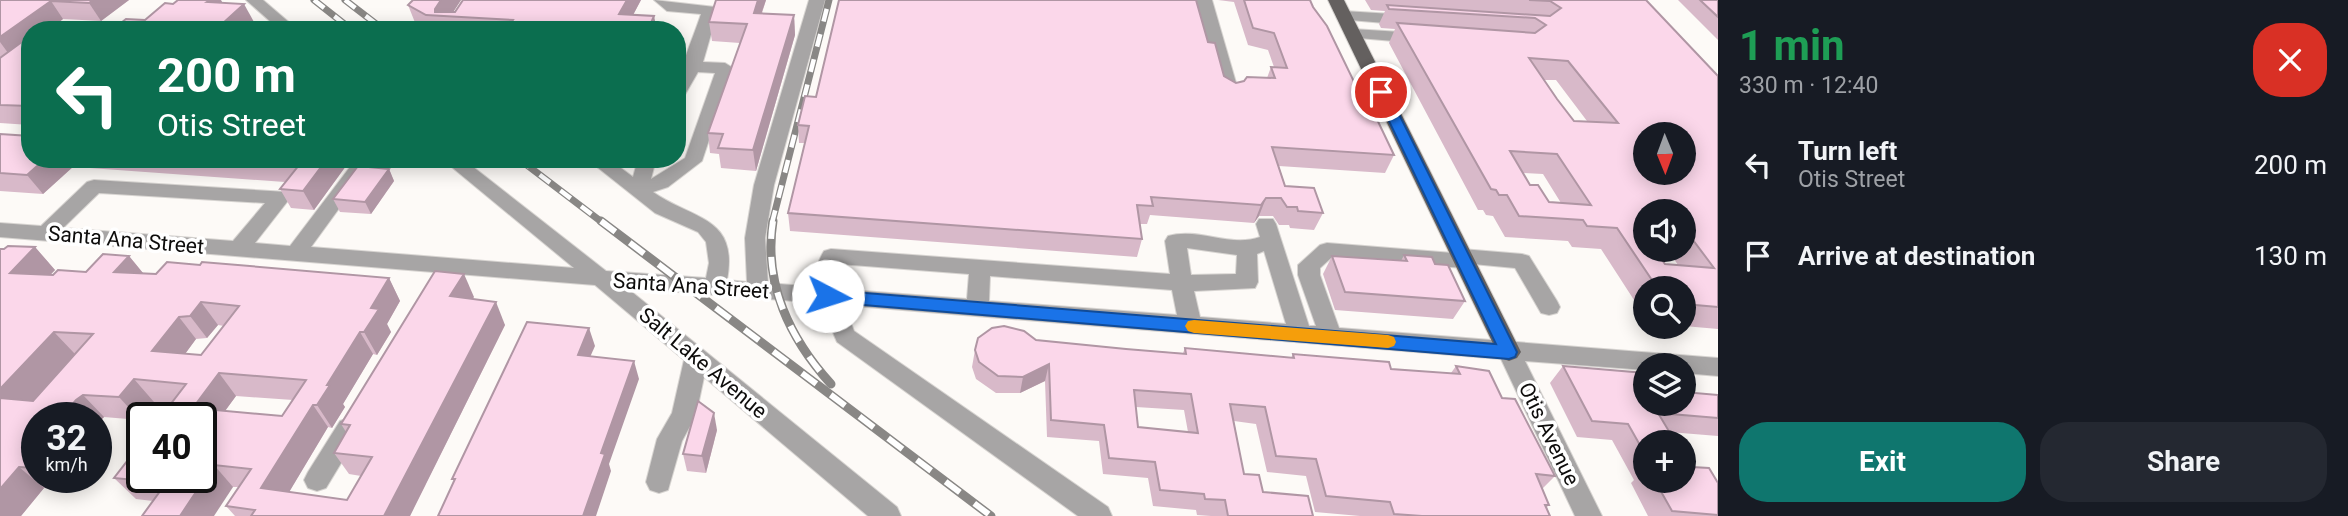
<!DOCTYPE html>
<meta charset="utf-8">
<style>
:root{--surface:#171b24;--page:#242831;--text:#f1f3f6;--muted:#9ea1a6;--accent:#0f766e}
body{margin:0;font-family:Roboto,sans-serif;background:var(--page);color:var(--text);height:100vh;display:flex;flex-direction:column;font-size:26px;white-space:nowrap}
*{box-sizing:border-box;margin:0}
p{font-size:23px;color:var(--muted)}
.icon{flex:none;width:38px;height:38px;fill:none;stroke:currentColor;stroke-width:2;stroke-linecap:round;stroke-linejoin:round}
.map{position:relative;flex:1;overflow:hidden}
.side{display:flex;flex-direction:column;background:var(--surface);width:630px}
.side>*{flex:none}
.top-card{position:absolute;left:21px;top:21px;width:665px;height:147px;border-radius:28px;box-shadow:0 4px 18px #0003;background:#0b6e4f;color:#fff;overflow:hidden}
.needle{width:46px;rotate:179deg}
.fabs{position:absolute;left:1633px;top:122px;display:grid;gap:14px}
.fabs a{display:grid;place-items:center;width:63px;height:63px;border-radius:50%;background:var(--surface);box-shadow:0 4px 18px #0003;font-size:35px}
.speed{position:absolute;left:21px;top:402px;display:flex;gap:14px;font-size:35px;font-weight:700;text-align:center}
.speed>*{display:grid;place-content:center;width:91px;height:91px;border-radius:50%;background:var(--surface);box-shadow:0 4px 18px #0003;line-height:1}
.speed small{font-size:18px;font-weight:400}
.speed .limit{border:4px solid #111;border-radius:10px;background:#fff;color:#111}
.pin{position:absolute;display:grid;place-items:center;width:60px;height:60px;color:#fff;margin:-30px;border:4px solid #fff;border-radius:50%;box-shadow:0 2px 7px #0007}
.me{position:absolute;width:77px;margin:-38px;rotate:95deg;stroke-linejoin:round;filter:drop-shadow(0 0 5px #0008)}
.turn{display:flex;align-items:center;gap:24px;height:147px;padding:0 21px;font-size:32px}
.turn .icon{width:91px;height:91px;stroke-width:2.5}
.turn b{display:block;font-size:49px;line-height:60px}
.round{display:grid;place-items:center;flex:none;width:74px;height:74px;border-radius:28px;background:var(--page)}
.overview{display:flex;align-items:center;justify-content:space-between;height:119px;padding:0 21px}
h1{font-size:42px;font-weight:700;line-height:52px;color:#1e9e55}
.button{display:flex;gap:14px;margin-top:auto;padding:14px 21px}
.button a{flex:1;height:80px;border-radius:28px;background:var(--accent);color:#fff;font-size:28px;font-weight:700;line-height:80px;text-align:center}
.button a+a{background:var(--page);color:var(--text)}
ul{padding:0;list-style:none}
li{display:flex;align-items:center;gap:21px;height:91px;padding:0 21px}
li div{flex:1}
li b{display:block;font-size:26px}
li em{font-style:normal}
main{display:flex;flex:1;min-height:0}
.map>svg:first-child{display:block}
</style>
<main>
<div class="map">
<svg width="1718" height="516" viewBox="0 0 1718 516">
<rect width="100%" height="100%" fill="#fdfaf7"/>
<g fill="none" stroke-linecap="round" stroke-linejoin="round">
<g stroke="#d7d4d1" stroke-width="2">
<g id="minor">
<polygon points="246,0 263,0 298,30 280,30"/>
<path d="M654,0L715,7L718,10L703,62L725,63L733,68L702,161L668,187L653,192C693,220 739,216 727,280L747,282L745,238L754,185L809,0H825L774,185L765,238L768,283L816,287C815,274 817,262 824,251L831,249L1170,274L1165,241L1168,236C1199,227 1230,248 1260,237L1256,224L1259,219H1273L1276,224L1309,326H1316L1298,275V265L1320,245L1327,243L1453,253L1462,249L1522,254L1529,256L1557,301L1560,307L1557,313L1549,315L1541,313L1515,268L1473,264L1464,268L1331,258L1320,268V275L1339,328L1718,358V376L1684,373V366H1645V370L1525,361L1602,516H1575L1501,359L854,306L851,323L854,331L1108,507L1112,516H1078L837,342L829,323L832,304L627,288L897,507L901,516H868L704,377L696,415L682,441L668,490L659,493L650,490L646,482L657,439L672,413L684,360L595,285L0,237V223L41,226L87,182L94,180L287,192L290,197L287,202L255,243L290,246L356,159H375L311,247L574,268L442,159H463L606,271L706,278L709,263L706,242L698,232L655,213L587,159H609L633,177L638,159H656L651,179L685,158L715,73L698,72L683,98L677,99C677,71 692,42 701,14L667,11ZM99,193L265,203L233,241L63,228ZM1187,248L1237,255L1236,274L1191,275ZM1264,251L1286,324L1200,317L1194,291L1255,288L1258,282L1257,254ZM839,264L969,274L967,299L838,289L837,275ZM990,276L1172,290L1177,315L989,301Z"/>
<polygon points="1196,0 1212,0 1239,93 1236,97 1230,98 1221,93"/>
<polygon points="1344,11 1408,15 1416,20 1408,25 1338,19 1336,16"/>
<polygon points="1353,29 1417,33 1425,38 1417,43 1347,37 1345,34 1347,31"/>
<polygon points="349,418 358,421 361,428 358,435 326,488 317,491 308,488 304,480 308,472 340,421"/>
</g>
</g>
<g stroke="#d7d4d1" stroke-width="2">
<polygon id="major" points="1328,0 1344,0 1521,352 1517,358 1509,361 1501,358 1497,352"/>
</g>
<use href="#minor" fill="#a7a5a5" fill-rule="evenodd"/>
<use href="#major" fill="#64605f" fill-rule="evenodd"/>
<g stroke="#898785" stroke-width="7">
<g id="rail-far1">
<polyline points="314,0 352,30"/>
<polyline points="345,0 384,30"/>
<polyline points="519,159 603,223"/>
<polyline points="772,223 829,0"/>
</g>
</g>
<g stroke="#898785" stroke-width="9">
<g id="rail">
<polyline points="601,221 991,516"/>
<path d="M773,221C763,283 790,339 831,384"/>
</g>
</g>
<use href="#rail-far1" stroke="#fff" stroke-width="4.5" stroke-dasharray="13" stroke-linecap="butt"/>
<use href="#rail" stroke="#fff" stroke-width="6" stroke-dasharray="18" stroke-linecap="butt"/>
</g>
<g fill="#d8b9c9" fill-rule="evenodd">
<polygon points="0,0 129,0 101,21 63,19 49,30 30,30 30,125 0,123 0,58 2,57 0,57"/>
<polygon points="413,0 461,0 453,12 641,0 633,15 657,30 424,30 416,25 408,5"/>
<polygon points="716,0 766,0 762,13 794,15 795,35 756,171 721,168 719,154 710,153 708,133 740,43 712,41 709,22"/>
<polygon points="1218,0 1310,0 1394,155 1385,173 1279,166 1285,186 1323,213 1314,230 1290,228 1289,225 1279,225 1273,216 1259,216 1254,223 1150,215 1147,224 1140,224 1142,239 1137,257 790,231 788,213 805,143 799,143 798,125 816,97 1208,42 1224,76 1236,83 1267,78 1271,67 1274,67 1268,50 1248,45 1234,2"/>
<path d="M1365,0H1646L1718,76V329L1684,326V289H1645V317L1601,249L1572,247L1568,241L1505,237L1493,216L1486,215L1483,210H1478L1389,43L1395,29L1381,28L1379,24L1385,11L1371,10ZM1543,80H1556L1587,121H1574L1557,99ZM1523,173L1543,174L1561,203L1549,202L1530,185ZM1645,212H1684V250H1668L1678,265L1665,264L1645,250Z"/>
<polygon points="1678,0 1718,0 1718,40"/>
<polygon points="0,134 30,159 351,159 314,210 291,208 280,189 285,182 76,167 75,165 43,194 0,191"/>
<polygon points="389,169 394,181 371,214 340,212 333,199"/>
<path d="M35,247L55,270L50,275L86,272L129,256L143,273L389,278L400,301L387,324L391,332L377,355L373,354L343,404L345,407L332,428L328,427L289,492L347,500L361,476L349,474L334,453L346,432L341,424L474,297L472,299L505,325L410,516H235L226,506L239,487H233L153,501L136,499L114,478L171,403L154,402L140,420L104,417L96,425L37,418V478H87L77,491L44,488L21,516H0L4,249ZM218,325L224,326L201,355L185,354L196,339L207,338ZM236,396L293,400L282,416L225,411Z"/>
<polygon points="1404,255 1465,301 1453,319 1335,310 1323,274 1332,256 1401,261"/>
<path d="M1036,340L1126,349L1183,353L1185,348L1291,358L1293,354L1391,369L1451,373L1456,366L1502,398L1555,476L1542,489L1549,505L1547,507L1550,516H1360L1315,512L1306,476L1267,472L1256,424L1234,421L1244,474L1263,492L1313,516H1211L1197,515L1196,510L1153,506L1148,478L1103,474L1099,441L1047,437L1045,381L1020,393H996L976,379L972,367L975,350ZM1136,407L1184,410L1188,432L1138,427Z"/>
<polygon points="1563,366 1645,404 1718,395 1718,436 1669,432 1645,443 1645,481 1684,481 1692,467 1718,483 1718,516 1648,516 1631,483 1634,480 1612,440 1577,437 1550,383"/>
<polygon points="717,430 706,473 687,471 683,454"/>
</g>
<g fill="#b096a4">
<polygon points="93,0 129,0 101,21 89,3"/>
<polygon points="210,0 221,0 227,11 207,2"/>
<polygon points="441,0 461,0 450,17 437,16 435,9"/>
<polygon points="627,0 641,0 625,30 619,14"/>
<polygon points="758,0 766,0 755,32 754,13"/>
<polygon points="51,1 63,19 49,30 30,30 30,44 11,57 0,42 0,37"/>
<polygon points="244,4 254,22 246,30 221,25"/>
<polygon points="794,15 795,35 756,171 753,150"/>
<polygon points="654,16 657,30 648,30"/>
<polygon points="45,159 70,159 75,165 43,194 27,175"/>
<polygon points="327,159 351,159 314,210 303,191"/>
<polygon points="389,169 394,181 371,214 365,202"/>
<polygon points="1266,198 1259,216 1254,223 1261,205"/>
<polygon points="35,247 55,270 31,295 10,273"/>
<polygon points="129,256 147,278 114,272"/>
<polygon points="464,274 474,297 460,319 450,296"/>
<polygon points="389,278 400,301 387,324 391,332 377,355 364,332 371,308"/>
<polygon points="201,302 218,325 207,338 190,316"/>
<polygon points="496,302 505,325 410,516 384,516"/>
<polygon points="179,317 196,339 171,373 152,351"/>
<polygon points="589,328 595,346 583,373 578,355"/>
<polygon points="54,332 75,354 16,419 0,404 0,389"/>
<polygon points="360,332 373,354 343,404 345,407 332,428 317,405 327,385"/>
<polygon points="634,361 639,379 609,464 611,471 596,516 583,516 601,453"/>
<polygon points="1049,364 1045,381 1020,393 1023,377"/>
<polygon points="219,373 236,396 211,430 193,408"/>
<polygon points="134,379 154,402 140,420 119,397"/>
<polygon points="83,395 104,417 96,425 96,418 61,418 76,400"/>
<polygon points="313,405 328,427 279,509 261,488"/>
<polygon points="714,413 717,430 706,473 702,456"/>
<polygon points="214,465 233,487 214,516 180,516"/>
<polygon points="19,467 44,488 21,516 0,516 0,489"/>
<polygon points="63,478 87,478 77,491"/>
</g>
<g fill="#fbd7ea" stroke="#b096a4" stroke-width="2" fill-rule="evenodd">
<polygon points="0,0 93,0 89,3 51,1 0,37"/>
<polygon points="178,0 210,0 207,2 244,4 221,25 262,28 260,30 112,30 126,19 145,20 165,3 173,4"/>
<polygon points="413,0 441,0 435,9 435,12 455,12 463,0 627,0 619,14 654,16 648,30 515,30 507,29 513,20 426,15 408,5"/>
<polygon points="716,0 758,0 754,13 794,15 753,150 718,148 723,134 708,133 747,24 709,22"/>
<polygon points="839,0 1196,0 1208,42 1215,43 1224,76 1236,83 1244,81 1247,77 1275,78 1271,67 1287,68 1274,33 1253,28 1244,0 1310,0 1313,7 1327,26 1358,90 1363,90 1394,155 1272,147 1285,186 1314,188 1323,213 1298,211 1297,207 1287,207 1281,198 1266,198 1261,205 1151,197 1153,206 1137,205 1142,239 788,213 809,126 798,125 805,96 816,97"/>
<path d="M1529,0H1646L1718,76V307L1684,304V289H1658L1617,228L1587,226L1583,220L1519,216L1507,195H1499L1496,190L1491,189L1397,23L1535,33L1546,25L1535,18L1389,9L1387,5L1550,16L1561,8L1550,1ZM1529,58L1568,61L1618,123L1574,121L1557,99ZM1645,135H1684V173H1645ZM1510,151L1557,154L1591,205L1549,202L1538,185H1530ZM1645,212H1684V228L1714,268L1665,264L1655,250H1645V236L1637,225H1645Z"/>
<polygon points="1700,0 1718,0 1718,17"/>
<polygon points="30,36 30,106 0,105 0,58"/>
<polygon points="0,134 30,136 30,159 45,159 27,175 0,173"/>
<polygon points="222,159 327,159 303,191 280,189 299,165"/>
<polygon points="358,166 389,169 365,202 333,199"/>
<path d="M8,246L35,247L10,273L53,275L58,270L86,272L103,254L129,256L114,272L156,274L167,262L200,265L202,262L389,278L371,308L379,309L364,332H360L327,385H330L317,405H313L261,488L347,500L372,457L334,453L350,425L341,424L435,271L464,274L450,296L496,302L384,516H251L255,510L226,506L251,469L214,465L180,516H142L166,483L114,478L142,442V478H201V418H160L186,384L134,379L119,397L83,395L76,400L61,418H37V468L19,467L0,489V398L33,401L93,334L54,332L0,389V249H4ZM201,302L239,306L201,355L152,351L179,317L190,316ZM219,373L306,380L282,416L193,408Z"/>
<polygon points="1404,255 1432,257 1435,264 1448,265 1465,301 1345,292 1332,256 1407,261"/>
<polygon points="527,322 589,328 578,355 634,361 601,453 605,454 583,516 438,516 455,479 452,479"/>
<path d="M1004,326L1024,331L1036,340L1126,349L1186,354L1185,348L1294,358L1293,354L1389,362L1391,369L1460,374L1456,366L1489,371L1502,398L1515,399L1555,476L1536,474L1549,505H1545L1550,516H1422L1394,514L1390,502L1326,496L1316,459L1276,456L1265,407L1230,404L1244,474L1259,475L1263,492L1308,496L1313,516H1228L1225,500L1205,499L1204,494L1160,490L1155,462L1109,458L1104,425L1051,420L1049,364L1023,377L998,376L979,362L975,350L978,338L992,328ZM1134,390L1191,394L1198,433L1138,427Z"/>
<polygon points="1563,366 1645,373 1645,404 1684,404 1684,392 1718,395 1718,418 1658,413 1676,443 1645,443 1645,454 1628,424 1592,421"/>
<polygon points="698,401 714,413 702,456 683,454"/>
<polygon points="1684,454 1692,467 1709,468 1718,483 1718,515 1672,511 1655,481 1684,481"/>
</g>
<polygon fill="#1a73e8" stroke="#114b97" stroke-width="2" points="1381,88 1388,92 1517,352 1515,357 1509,359 828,302 819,296 828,290 1496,344 1375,92"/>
<polygon fill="#f59e0b" points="1194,320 1388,335 1394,337 1396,342 1394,346 1388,348 1194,333 1188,331 1185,326 1188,321"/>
<g text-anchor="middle" stroke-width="7" stroke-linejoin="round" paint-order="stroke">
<g font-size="21" fill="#0d0c0b" stroke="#fff">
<text transform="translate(126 240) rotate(5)" y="7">Santa Ana Street</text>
<text transform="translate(691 286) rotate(4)" y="7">Santa Ana Street</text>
<text transform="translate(703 363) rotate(40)" y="7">Salt Lake Avenue</text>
<text transform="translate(1549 434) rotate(64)" y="7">Otis Avenue</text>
</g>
</g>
</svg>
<div class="fabs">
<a><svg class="needle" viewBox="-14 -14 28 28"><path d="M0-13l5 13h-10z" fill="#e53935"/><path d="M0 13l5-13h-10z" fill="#9ea1a6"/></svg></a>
<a><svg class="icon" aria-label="sound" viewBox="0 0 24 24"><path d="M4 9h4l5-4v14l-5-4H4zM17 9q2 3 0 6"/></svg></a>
<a><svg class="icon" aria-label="search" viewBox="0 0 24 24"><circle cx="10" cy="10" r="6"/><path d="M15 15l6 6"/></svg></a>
<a><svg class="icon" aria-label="layers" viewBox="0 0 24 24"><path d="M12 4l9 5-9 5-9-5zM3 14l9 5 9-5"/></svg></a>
<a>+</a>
</div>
<div class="speed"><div>32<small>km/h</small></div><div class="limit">40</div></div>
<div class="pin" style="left:1381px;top:92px;background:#d93025"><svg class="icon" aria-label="arrive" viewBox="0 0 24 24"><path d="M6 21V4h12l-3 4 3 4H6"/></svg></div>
<svg class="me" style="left:828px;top:296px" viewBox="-20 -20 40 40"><circle r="19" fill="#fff"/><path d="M0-13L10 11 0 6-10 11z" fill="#1a73e8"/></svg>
<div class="top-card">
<div class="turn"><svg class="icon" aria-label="left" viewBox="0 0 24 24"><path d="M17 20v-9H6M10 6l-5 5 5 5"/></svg><div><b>200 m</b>Otis Street</div></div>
</div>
</div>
<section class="side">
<div class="overview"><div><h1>1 min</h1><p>330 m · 12:40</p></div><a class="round" style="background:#d93025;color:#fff"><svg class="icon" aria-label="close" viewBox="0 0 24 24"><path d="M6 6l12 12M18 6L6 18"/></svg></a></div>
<ul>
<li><svg class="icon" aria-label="left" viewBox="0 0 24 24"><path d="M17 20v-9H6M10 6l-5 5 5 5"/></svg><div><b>Turn left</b><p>Otis Street</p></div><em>200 m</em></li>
<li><svg class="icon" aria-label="arrive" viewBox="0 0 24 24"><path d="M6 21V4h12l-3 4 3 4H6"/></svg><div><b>Arrive at destination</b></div><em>130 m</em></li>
</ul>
<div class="button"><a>Exit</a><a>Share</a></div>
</section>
</main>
